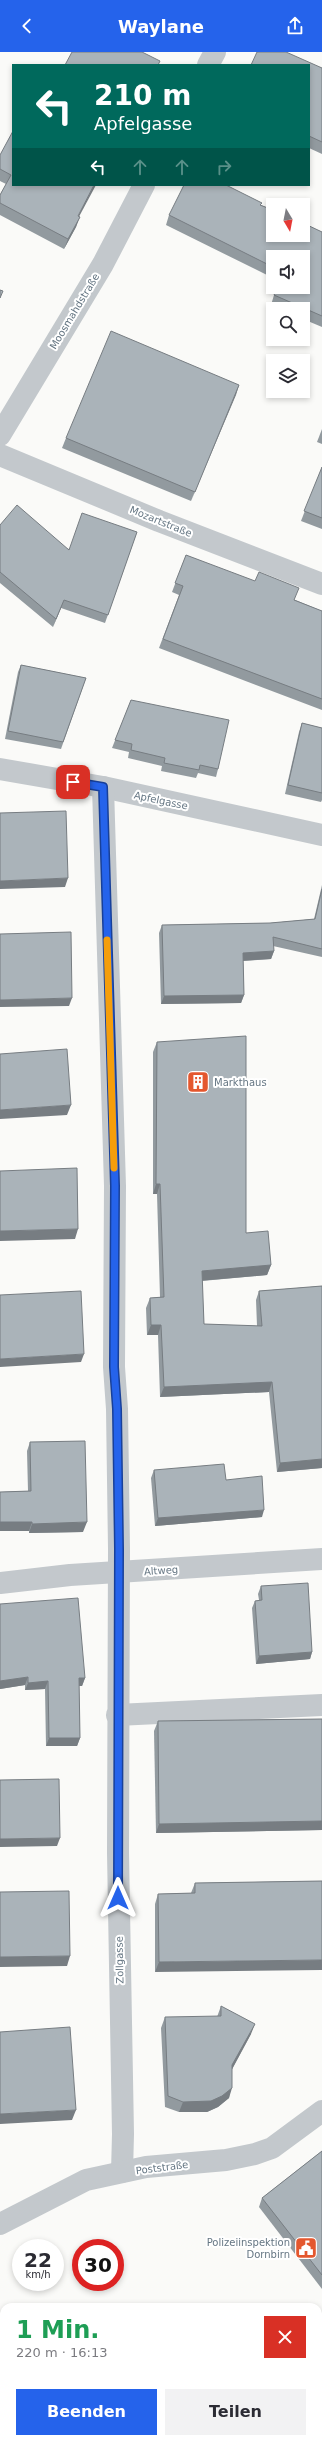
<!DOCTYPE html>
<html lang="de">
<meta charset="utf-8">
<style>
:root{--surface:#fff;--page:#f2f2f3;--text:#2b2b33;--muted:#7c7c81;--accent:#2563eb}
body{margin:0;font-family:"DejaVu Sans",sans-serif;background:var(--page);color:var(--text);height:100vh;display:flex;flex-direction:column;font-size:15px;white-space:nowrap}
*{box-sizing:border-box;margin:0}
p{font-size:13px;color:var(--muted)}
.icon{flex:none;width:22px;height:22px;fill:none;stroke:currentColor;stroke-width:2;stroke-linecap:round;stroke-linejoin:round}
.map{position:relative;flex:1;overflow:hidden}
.side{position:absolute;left:0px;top:2251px;width:322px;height:140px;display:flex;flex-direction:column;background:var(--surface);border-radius:12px 12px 0 0;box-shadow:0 2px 6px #0003}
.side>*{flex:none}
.guide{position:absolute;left:12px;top:12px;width:298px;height:122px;border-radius:0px;box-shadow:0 2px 6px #0003;background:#00695c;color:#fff;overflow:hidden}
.needle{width:26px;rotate:170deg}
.tools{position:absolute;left:266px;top:146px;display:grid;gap:8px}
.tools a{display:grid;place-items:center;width:44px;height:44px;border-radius:0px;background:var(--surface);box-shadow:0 2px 6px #0003;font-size:20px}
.speed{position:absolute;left:12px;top:2187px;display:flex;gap:8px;font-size:20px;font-weight:700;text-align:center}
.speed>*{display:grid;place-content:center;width:52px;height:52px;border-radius:50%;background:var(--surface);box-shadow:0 2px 6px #0003;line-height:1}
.speed small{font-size:10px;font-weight:400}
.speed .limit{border:6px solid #d22;background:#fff;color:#111}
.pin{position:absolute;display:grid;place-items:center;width:34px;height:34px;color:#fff;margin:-17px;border-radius:8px;box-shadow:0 2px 6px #0006}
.me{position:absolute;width:44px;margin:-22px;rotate:0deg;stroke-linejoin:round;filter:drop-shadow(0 0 3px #0008)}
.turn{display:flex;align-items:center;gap:14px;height:84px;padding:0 16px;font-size:18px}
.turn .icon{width:52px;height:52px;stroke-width:2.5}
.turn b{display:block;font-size:28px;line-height:34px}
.lanes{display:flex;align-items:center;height:38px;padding:0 16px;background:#0003;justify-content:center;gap:20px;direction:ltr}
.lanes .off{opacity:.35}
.round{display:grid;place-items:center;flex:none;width:42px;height:42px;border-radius:0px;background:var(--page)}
.head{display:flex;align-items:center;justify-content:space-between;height:68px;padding:0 16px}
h1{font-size:24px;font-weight:600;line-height:30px;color:#1e9e55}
.button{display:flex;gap:8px;margin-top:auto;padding:8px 16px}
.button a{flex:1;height:46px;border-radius:0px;background:var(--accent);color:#fff;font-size:16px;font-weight:600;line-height:46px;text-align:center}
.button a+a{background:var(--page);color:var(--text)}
header{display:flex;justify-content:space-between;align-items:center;height:52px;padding:0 16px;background:var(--accent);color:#fff;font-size:18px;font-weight:600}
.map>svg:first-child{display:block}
</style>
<header><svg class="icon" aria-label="back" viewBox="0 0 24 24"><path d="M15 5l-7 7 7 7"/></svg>Waylane<svg class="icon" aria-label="share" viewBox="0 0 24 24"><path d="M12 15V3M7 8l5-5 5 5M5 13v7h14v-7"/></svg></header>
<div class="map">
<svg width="322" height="2391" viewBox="0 0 322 2391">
<rect width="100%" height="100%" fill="#fafaf8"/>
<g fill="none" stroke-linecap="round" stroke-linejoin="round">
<g stroke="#c3c8cc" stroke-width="22">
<polyline points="208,13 215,0"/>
<polyline points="0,383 103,212 144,133"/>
<polyline points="0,403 159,469 322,532"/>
<polyline points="0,717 103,735 322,783"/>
<polyline points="103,735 115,1134 114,1315 117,1357 119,1497 118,1801 123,2082 122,2120"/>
<polyline points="0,1531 70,1523 322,1507"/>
<polyline points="117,1663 322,1653"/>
<polyline points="0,2172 86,2128 146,2115 226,2108 255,2102 272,2096 322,2059"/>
<polyline points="0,2385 9,2391"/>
</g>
<g stroke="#a2aab0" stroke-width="4.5">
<g id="rail">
<polyline points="318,2295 322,2292"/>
<polyline points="318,2331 322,2328"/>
<polyline points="197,2391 202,2387"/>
<polyline points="242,2391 247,2387"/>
</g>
</g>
<use href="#rail" stroke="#fff" stroke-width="3" stroke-dasharray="9" stroke-linecap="butt"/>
</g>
<g fill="#929a9f">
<polygon points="309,13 322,16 322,102 309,96"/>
<polygon points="0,103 79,165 76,175 64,197 0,163 0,143 6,132 0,129"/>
<polygon points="261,153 322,180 322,275 303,267 303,257 281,257 271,253 274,243 303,235 273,205 273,226 166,173 169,163"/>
<polygon points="239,333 191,449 62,396 66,386"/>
<polygon points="322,377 322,392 317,390"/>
<polygon points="322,415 322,477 301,469"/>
<polygon points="0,473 69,497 137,480 105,571 61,556 53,575 0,531"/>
<polygon points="186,503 322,559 322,658 159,596 179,543 172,540"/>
<polygon points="21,613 86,626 61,697 5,687 18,620"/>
<polygon points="131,648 218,717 216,725 198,721 196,726 161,719 162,714 128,706 129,700 112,696"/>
<polygon points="302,671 322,676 322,748 321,750 285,742 299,680"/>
<polygon points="322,833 322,905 273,894 274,899 271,907 243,909 244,943 241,951 161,952 159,881 162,873 270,871 314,867"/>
<polygon points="157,990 246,1181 271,1213 267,1223 202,1229 204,1272 257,1274 256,1248 259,1239 322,1234 322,1416 277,1420 269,1340 160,1345 158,1283 147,1283 146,1256 150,1246 160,1245 157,1142 153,1142 153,1000"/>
<polygon points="30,1390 83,1480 29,1481 29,1479 0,1479 0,1440 28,1439 27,1399"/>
<polygon points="154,1418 262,1465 155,1474 151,1426"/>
<polygon points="261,1534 312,1600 310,1607 256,1612 252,1556 255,1549 259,1548 258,1542"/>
<polygon points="0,1552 85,1626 82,1634 79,1634 80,1686 77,1694 46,1694 45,1637 25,1638 25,1633 0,1637"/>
<polygon points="322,1667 322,1778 156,1781 154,1679 158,1669"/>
<polygon points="322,1829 155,1920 155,1852 158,1842 191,1841 195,1831"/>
<polygon points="221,1954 251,1982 232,2017 229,2046 218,2055 207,2060 179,2060 165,2055 161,1976 165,1965 217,1965"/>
<polygon points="322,2099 322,2237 259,2155 262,2146"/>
</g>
<g fill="#777d82">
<polygon points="94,133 96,133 74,174 78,164"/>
<polygon points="80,165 76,175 64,197 68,187"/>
<polygon points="239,333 236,343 191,449 195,440"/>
<polygon points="64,548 61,556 53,575 56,567"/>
<polygon points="68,826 65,835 0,837 0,829"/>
<polygon points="274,899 271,907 240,909 243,901"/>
<polygon points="244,943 241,951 161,952 164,944"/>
<polygon points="72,946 69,954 0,955 0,948"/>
<polygon points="71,1053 67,1063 0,1067 0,1058"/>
<polygon points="156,1132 160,1132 157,1142 153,1142"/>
<polygon points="78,1177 75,1187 0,1189 0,1179"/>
<polygon points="271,1213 267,1223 198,1229 202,1219"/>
<polygon points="151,1273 161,1273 158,1283 147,1283"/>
<polygon points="84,1302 81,1310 0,1315 0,1307"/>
<polygon points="272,1330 269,1340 160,1345 164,1335"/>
<polygon points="322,1407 322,1416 277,1420 280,1411"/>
<polygon points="264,1458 262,1465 155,1474 158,1466"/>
<polygon points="0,1470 32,1470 29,1479 0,1479"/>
<polygon points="87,1470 83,1480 29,1481 32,1472"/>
<polygon points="312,1600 310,1607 256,1612 259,1604"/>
<polygon points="28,1625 25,1633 0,1637 0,1629"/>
<polygon points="79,1626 85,1626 82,1634 76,1634"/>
<polygon points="48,1629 45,1637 25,1638 28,1631"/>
<polygon points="49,1686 80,1686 77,1694 46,1694"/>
<polygon points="322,1769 322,1778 156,1781 159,1772"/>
<polygon points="60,1786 57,1794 0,1795 0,1787"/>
<polygon points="70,1904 67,1914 0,1915 0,1905"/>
<polygon points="322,1908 322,1918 155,1920 159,1910"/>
<polygon points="255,1972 251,1982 229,2023 232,2013"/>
<polygon points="232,2036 229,2046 218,2055 207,2060 179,2060 183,2050"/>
<polygon points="76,2058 72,2068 0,2072 0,2062"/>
</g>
<g fill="#aab3b9" stroke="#777d82">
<polygon points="72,0 142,0 160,9 158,13 65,13"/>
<polygon points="257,0 286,0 322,16 322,90 309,84 309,13 251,13"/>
<polygon points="13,79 13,133 94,133 78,164 80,165 68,187 0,151 0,143 11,123 0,117 0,103"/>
<polygon points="184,133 226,133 262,151 260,153 273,158 273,183 303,183 303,171 322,180 322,264 274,243 278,235 303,235 303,205 273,205 273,215 169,163"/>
<polygon points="0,238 3,239 0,246"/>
<polygon points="111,279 239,333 195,440 66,386"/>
<polygon points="322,415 322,466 304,459"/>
<polygon points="17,453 69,498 82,461 137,480 108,563 64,548 56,567 0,520 0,473"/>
<polygon points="186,503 255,529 259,520 299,536 294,548 322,559 322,647 163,587 183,534 175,531"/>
<polygon points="21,613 86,626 63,690 8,679"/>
<polygon points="131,648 229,668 218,717 200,713 199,718 164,711 165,706 131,698 132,692 115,688"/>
<polygon points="302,671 322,676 322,741 288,733"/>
<polygon points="66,759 68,826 0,829 0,761"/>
<polygon points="322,837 322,897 273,885 274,899 243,901 244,943 164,944 162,873 270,871 315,867"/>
<polygon points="71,880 72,946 0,948 0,882"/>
<polygon points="246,984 246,1181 268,1179 271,1213 202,1219 204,1272 262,1274 259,1239 322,1234 322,1407 280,1411 272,1330 164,1335 161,1273 151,1273 150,1246 164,1245 160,1132 156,1132 157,990"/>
<polygon points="67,997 71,1053 0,1058 0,1002"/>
<polygon points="77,1116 78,1177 0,1179 0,1119"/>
<polygon points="81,1239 84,1302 0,1307 0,1243"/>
<polygon points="85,1389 87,1470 32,1472 32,1470 0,1470 0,1440 31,1439 30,1390"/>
<polygon points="224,1412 226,1428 262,1424 264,1458 158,1466 154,1418"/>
<polygon points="308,1531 312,1600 259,1604 255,1549 262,1548 261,1534"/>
<polygon points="78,1546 85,1626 79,1626 80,1686 49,1686 48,1629 28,1631 28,1625 0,1629 0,1552"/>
<polygon points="322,1667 322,1769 159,1772 158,1669"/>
<polygon points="59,1727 60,1786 0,1787 0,1728"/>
<polygon points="322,1829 322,1908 159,1910 158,1842 195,1841 195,1831"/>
<polygon points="69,1839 70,1904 0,1905 0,1840"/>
<polygon points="221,1954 255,1972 232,2013 232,2036 222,2044 211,2049 183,2050 168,2044 165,1965 221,1964"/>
<polygon points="70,1975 76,2058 0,2062 0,1980"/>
<polygon points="322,2099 322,2223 262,2146"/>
</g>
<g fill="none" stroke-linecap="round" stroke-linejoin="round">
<g stroke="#184099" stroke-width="10">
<polyline id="route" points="73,730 103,735 115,1134 114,1315 117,1357 119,1497 118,1846"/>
</g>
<use href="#route" stroke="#2563eb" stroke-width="7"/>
<polyline stroke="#f59e0b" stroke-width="7" points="107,888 114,1116"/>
</g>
<defs>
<g id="building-square" transform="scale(1.15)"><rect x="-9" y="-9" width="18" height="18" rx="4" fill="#e4572e" stroke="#fff"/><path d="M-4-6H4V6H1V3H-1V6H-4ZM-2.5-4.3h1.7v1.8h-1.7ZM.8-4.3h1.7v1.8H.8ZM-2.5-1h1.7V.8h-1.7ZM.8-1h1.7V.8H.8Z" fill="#fff"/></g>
<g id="civic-square" transform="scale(1.15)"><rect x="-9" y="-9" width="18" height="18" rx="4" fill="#e4572e" stroke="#fff"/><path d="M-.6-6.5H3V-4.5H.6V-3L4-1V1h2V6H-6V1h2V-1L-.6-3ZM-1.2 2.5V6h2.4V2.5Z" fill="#fff"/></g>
</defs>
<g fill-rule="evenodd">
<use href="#building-square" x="198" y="1030"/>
<use href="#civic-square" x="306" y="2196"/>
</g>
<g text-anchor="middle" stroke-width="4" stroke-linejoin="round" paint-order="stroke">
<g font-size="10" fill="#657683" stroke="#fff">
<text transform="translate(74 259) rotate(-59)" y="4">Moosmahdstraße</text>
<text transform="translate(161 469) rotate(22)" y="4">Mozartstraße</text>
<text transform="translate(161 748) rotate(12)" y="4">Apfelgasse</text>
<text transform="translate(161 1518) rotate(-4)" y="4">Altweg</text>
<text transform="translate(119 1908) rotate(-91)" y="4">Zollgasse</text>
<text transform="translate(162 2115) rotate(-7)" y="4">Poststraße</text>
</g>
<g font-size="10" fill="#657683" stroke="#fff" text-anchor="start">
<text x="214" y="1034">Markthaus</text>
<text x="290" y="2194" text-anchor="end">Polizeiinspektion<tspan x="290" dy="12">Dornbirn</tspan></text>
</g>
</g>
</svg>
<div class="tools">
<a><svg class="needle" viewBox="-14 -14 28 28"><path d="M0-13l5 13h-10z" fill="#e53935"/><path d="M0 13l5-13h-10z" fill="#7c7c81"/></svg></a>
<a><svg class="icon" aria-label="sound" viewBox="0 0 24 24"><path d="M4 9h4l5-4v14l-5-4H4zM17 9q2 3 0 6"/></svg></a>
<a><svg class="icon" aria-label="search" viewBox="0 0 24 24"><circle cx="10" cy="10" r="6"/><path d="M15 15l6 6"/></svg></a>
<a><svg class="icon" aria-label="layers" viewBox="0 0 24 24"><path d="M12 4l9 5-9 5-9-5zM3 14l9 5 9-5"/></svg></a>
</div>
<div class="speed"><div>22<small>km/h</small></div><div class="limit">30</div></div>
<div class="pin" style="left:73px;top:730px;background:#d93025"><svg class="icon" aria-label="arrive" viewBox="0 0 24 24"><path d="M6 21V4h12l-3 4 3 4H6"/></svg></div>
<svg class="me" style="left:118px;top:1846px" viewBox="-20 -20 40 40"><path d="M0-17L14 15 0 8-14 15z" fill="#2563eb" stroke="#fff" stroke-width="4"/></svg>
<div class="guide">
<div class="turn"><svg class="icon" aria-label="left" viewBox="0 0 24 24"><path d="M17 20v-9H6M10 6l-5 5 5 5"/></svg><div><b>210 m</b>Apfelgasse</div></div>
<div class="lanes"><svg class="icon" aria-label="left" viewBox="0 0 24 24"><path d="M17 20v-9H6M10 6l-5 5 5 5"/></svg><svg class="icon off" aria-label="ahead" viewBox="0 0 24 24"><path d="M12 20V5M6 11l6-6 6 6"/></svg><svg class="icon off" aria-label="ahead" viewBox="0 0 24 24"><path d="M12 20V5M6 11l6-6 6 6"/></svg><svg class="icon off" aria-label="right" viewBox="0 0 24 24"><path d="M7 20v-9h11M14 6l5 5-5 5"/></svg></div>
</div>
<section class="side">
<div class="head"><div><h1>1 Min.</h1><p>220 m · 16:13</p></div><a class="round" style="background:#d93025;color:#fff"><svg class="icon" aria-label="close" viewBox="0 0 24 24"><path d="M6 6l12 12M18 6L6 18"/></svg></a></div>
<div class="button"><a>Beenden</a><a>Teilen</a></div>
</section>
</div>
